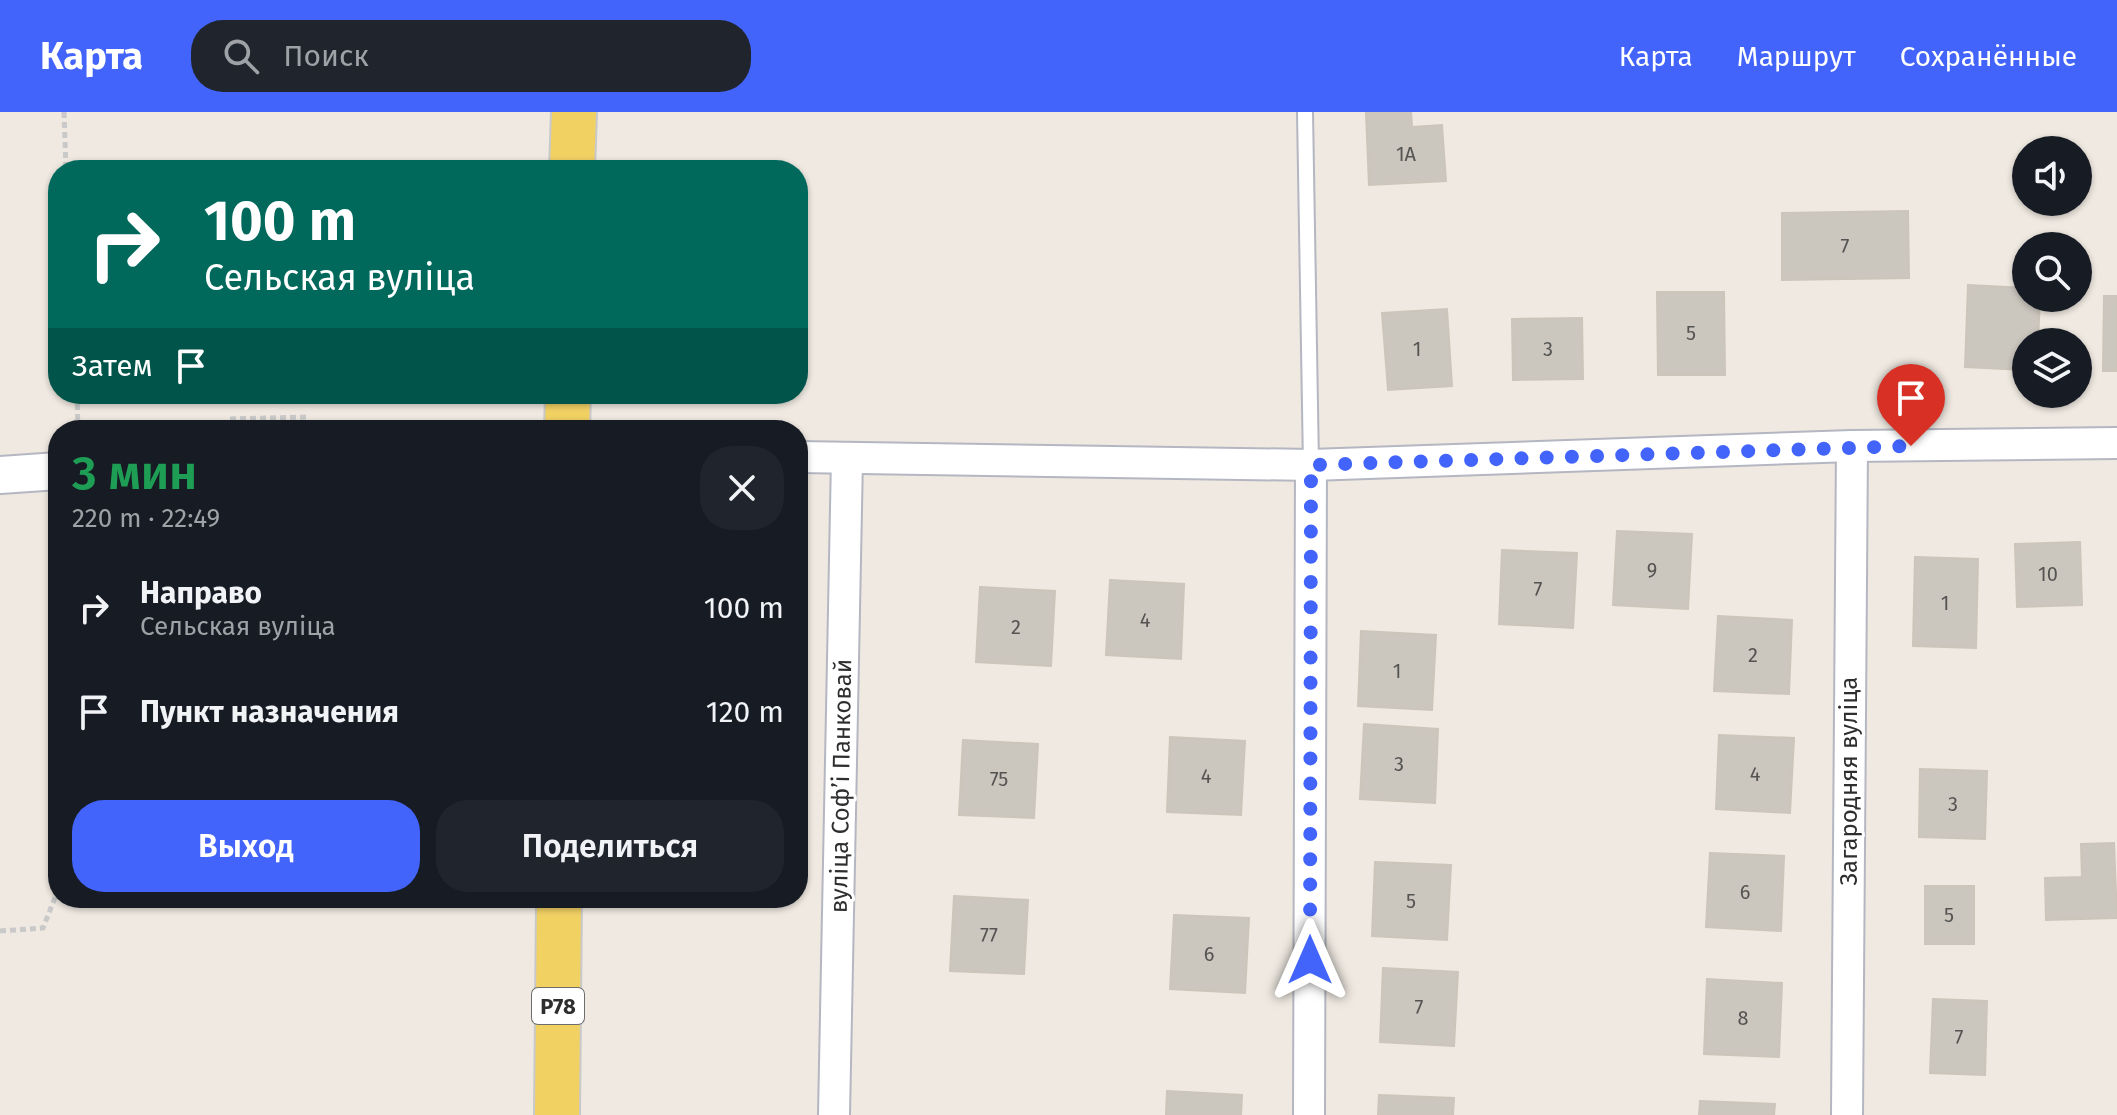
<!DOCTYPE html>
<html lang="ru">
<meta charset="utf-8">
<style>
:root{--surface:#171b24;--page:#20242c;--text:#f1f3f6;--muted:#9ea1a6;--accent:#4264fb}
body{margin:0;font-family:"Fira Sans",sans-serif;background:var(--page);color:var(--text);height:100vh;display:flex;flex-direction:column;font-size:30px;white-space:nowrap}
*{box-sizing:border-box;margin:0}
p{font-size:26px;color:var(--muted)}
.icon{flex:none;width:44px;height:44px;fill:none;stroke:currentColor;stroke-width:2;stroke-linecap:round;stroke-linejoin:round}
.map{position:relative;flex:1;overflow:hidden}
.panel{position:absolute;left:48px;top:308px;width:760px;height:488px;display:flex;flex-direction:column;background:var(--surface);border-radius:32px;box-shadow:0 2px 6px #0004}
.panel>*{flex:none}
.hud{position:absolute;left:48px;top:48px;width:760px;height:244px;border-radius:32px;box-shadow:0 2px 6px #0004;background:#00695c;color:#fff;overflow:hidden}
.tools{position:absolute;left:2012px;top:24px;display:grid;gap:16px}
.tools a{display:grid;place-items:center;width:80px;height:80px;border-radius:50%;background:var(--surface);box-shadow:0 2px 6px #0004;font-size:40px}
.pin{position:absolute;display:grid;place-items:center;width:68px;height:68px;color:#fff;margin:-82px -34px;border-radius:50% 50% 50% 0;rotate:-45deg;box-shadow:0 0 8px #0007}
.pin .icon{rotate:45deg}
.me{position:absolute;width:88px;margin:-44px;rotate:0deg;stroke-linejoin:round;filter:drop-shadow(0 0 6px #0008)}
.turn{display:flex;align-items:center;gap:28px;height:168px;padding:0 24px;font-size:36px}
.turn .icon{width:104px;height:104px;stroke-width:2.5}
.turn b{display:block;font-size:56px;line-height:68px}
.then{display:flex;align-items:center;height:76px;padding:0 24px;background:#0003;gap:16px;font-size:30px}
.round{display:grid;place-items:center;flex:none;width:84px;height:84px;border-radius:32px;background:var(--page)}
.overview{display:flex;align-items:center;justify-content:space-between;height:136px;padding:0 24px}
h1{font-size:48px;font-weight:600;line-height:60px;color:#1e9e55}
.cta{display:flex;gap:16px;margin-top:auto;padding:16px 24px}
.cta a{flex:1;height:92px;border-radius:32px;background:var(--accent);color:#fff;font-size:32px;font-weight:600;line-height:92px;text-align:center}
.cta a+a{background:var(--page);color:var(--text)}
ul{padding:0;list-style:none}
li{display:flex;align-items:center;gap:24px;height:104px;padding:0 24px}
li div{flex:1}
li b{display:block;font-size:30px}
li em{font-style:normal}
header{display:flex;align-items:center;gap:48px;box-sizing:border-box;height:112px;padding:0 40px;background:var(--accent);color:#fff}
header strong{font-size:38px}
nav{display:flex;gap:44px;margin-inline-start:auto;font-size:28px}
.search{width:560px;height:72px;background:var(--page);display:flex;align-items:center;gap:20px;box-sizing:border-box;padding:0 28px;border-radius:32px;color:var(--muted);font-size:30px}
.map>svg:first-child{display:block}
</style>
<header>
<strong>Карта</strong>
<div class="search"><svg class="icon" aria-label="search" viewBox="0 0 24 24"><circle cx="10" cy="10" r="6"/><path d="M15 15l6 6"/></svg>Поиск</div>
<nav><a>Карта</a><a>Маршрут</a><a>Сохранённые</a></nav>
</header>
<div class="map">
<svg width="2117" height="1003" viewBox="0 0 2117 1003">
<rect width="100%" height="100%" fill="#efe9e1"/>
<g fill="#cbc7bf" stroke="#cbc5ba" stroke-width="2">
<polygon points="1366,0 1411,0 1412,15 1442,13 1446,69 1369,73"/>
<polygon points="1908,99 1909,166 1782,168 1782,101"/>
<polygon points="1968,173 2026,176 2026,186 2040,186 2038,230 2026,230 2026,258 1965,255"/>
<polygon points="1657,180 1724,180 1725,263 1658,263"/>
<polygon points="2104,184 2117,184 2117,259 2103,259"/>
<polygon points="1447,197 1452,274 1388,278 1382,201"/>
<polygon points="1582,206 1583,267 1513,268 1512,207"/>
<polygon points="1617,419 1692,422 1688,497 1613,493"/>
<polygon points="2080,430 2082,493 2017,495 2015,432"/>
<polygon points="1502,438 1577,441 1573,516 1499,512"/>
<polygon points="1915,445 1978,447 1976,536 1913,534"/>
<polygon points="1110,468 1184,472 1181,547 1106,543"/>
<polygon points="980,475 1055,479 1051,554 976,550"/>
<polygon points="1718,504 1792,508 1789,582 1714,579"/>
<polygon points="1361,519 1436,523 1432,598 1358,594"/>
<polygon points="1364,612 1438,617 1435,691 1360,687"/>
<polygon points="1719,623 1794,626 1790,701 1716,697"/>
<polygon points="1170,625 1245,629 1241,703 1167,700"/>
<polygon points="963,628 1038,632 1034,706 959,703"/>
<polygon points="1920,657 1987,659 1985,727 1919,725"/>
<polygon points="2114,731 2117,806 2046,808 2045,766 2082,765 2081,732"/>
<polygon points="1710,741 1784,744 1781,819 1706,815"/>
<polygon points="1375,750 1451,753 1447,828 1372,824"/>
<rect x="1925" y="774" width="49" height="58"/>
<polygon points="954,784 1028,788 1024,862 950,859"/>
<polygon points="1174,803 1249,806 1245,881 1170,877"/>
<polygon points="1383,856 1458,860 1454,934 1380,930"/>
<polygon points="1707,867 1782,871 1779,945 1704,942"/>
<polygon points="1933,887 1987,889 1985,963 1930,961"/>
<polygon points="1167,979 1242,983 1241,1003 1166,1003"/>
<polygon points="1379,983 1454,986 1453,1003 1378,1003"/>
<polygon points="1700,989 1775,992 1774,1003 1699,1003"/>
</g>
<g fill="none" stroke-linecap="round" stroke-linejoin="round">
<g stroke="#b4b7c1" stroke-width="18">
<polyline id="service" points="1305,0 1311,353"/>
</g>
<g stroke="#b4b7c1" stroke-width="34">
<g id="minor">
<polyline points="798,345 1311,353 1852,334 2117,331"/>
<polyline points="834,1003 847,346"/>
<polyline points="1309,1003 1311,353"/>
<polyline points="1847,1003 1852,334"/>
</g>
</g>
<g stroke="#b4b7c1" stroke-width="40">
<polyline id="tertiary" points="0,363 58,359"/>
</g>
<g stroke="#c9c9c9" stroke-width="48">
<g id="primary">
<polyline points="572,58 574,0"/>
<polyline points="567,318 568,282"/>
<polyline points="557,1003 559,786"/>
</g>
</g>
<g stroke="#c9c9c9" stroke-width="5" stroke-dasharray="6 4" stroke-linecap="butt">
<polyline points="64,0 66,58"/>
<polyline points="77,282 78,318"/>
<polyline points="230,307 309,305"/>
<polyline points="0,819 43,816 58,778"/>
</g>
<use href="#service" stroke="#fff" stroke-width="14"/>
<use href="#minor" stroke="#fff" stroke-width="30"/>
<use href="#tertiary" stroke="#fff" stroke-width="36"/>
<use href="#primary" stroke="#f2d163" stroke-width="44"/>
</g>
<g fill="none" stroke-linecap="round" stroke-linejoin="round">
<polyline stroke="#4264fb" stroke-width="14" stroke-dasharray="0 25.2" points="1310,848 1311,353 1911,334"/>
</g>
<g text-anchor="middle" stroke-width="6" stroke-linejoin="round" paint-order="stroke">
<g font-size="20" fill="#555452">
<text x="1406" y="49">1А</text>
<text x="1845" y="141">7</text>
<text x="1691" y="228">5</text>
<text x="1417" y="244">1</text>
<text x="1548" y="244">3</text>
<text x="1652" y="465">9</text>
<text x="2048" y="469">10</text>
<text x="1538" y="484">7</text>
<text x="1945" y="498">1</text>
<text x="1145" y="515">4</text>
<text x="1016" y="522">2</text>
<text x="1753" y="550">2</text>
<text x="1397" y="566">1</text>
<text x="1399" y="659">3</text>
<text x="1755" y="669">4</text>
<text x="1206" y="671">4</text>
<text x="999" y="674">75</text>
<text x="1953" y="699">3</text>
<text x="1745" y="787">6</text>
<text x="1411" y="796">5</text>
<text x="1949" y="810">5</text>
<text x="989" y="830">77</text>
<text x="1209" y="849">6</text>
<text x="1419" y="902">7</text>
<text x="1743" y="913">8</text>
<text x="1959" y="932">7</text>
</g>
<rect fill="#fff" stroke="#6d6d6d" stroke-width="2" x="532" y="876" width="52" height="36" rx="6"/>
<g font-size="22" font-weight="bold" fill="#2e2e2e">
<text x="558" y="902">Р78</text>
</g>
<g font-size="24" fill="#2e2e2e" stroke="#fff">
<text transform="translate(1849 669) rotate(-90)" y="8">Загародняя вуліца</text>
<text transform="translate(841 674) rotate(-89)" y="8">вуліца Софʼі Панковай</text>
</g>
</g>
</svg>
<div class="tools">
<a><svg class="icon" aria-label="sound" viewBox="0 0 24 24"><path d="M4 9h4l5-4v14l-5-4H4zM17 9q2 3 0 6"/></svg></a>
<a><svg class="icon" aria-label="search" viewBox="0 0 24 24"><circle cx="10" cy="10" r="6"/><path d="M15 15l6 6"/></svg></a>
<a><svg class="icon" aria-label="layers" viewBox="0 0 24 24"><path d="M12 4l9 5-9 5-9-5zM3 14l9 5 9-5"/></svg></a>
</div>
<div class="pin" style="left:1911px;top:334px;background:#d93025"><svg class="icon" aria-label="arrive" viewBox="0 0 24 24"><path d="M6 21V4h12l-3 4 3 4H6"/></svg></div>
<svg class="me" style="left:1310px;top:848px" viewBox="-20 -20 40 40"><path d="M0-17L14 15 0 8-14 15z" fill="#4264fb" stroke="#fff" stroke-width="4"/></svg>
<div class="hud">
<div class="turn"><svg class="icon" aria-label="right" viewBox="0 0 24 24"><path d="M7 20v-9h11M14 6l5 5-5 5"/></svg><div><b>100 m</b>Сельская вуліца</div></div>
<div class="then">Затем<svg class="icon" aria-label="arrive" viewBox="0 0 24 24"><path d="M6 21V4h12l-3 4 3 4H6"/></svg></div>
</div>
<section class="panel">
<div class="overview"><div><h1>3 мин</h1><p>220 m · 22:49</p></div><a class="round"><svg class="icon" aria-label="close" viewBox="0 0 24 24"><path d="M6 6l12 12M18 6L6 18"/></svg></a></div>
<ul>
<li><svg class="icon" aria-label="right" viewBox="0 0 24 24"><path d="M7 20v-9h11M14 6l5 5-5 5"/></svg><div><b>Направо</b><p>Сельская вуліца</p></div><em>100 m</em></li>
<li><svg class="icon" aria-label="arrive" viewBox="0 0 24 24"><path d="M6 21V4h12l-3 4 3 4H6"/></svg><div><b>Пункт назначения</b></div><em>120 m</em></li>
</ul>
<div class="cta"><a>Выход</a><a>Поделиться</a></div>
</section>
</div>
